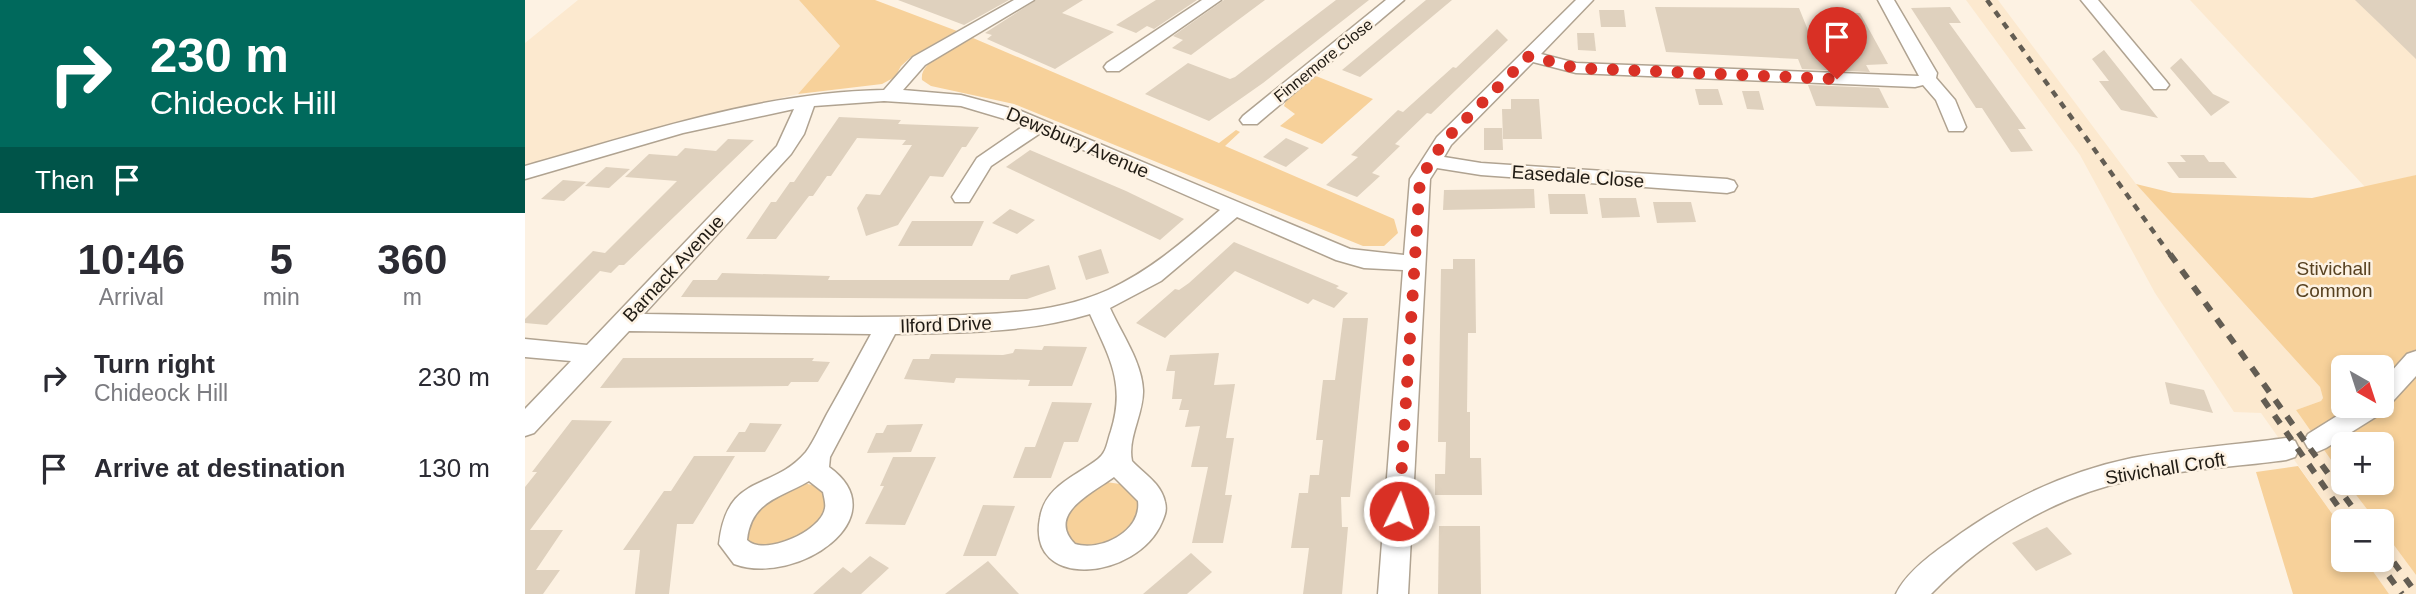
<!DOCTYPE html>
<meta charset="utf-8">
<style>
:root{--surface:#fff;--page:#f7f7f7;--text:#2b2b33;--muted:#7c7c81}
body{margin:0;font-family:Helvetica,sans-serif;background:var(--page);color:var(--text);height:100vh;display:flex;flex-direction:column;font-size:26px;white-space:nowrap}
*{box-sizing:border-box;margin:0}
p{font-size:23px;color:var(--muted)}
.icon{flex:none;width:38px;height:38px;fill:none;stroke:currentColor;stroke-width:2;stroke-linecap:round;stroke-linejoin:round}
.map{position:relative;flex:1;overflow:hidden}
.panel{display:flex;flex-direction:column;background:var(--surface);width:525px}
.panel>*{flex:none}
.guide{background:#00695c;color:#fff;overflow:hidden}
.needle{width:46px;rotate:141deg}
.tools{position:absolute;left:1806px;top:355px;display:grid;gap:14px}
.tools a{display:grid;place-items:center;width:63px;height:63px;border-radius:10px;background:var(--surface);box-shadow:0 4px 10px #0003;font-size:35px}
.pin{position:absolute;display:grid;place-items:center;width:60px;height:60px;color:#fff;margin:-72px -30px;border-radius:50% 50% 50% 0;rotate:-45deg;box-shadow:0 0 7px #0007}
.pin .icon{rotate:45deg}
.me{position:absolute;width:77px;margin:-38px;rotate:4deg;stroke-linejoin:round;filter:drop-shadow(0 0 5px #0008)}
.turn{display:flex;align-items:center;gap:24px;height:147px;padding:0 35px;font-size:32px}
.turn .icon{width:91px;height:91px;stroke-width:2.5}
.turn b{display:block;font-size:49px;line-height:60px}
.then{display:flex;align-items:center;height:66px;padding:0 35px;background:#0003;gap:14px;font-size:26px}
.eta{display:flex;justify-content:space-evenly;align-items:center;height:119px;text-align:center}
.eta b{font-size:42px;font-weight:600;line-height:49px}
ul{padding:0;list-style:none}
li{display:flex;align-items:center;gap:21px;height:91px;padding:0 35px}
li div{flex:1}
li b{display:block;font-size:26px}
li em{font-style:normal}
main{display:flex;flex:1;min-height:0}
.map>svg:first-child{display:block}
</style>
<main>
<section class="panel">
<div class="guide">
<div class="turn"><svg class="icon" aria-label="right" viewBox="0 0 24 24"><path d="M7 20v-9h11M14 6l5 5-5 5"/></svg><div><b>230 m</b>Chideock Hill</div></div>
<div class="then">Then<svg class="icon" aria-label="arrive" viewBox="0 0 24 24"><path d="M6 21V4h12l-3 4 3 4H6"/></svg></div>
</div>
<div class="eta">
<div><b>10:46</b><p>Arrival</p></div>
<div><b>5</b><p>min</p></div>
<div><b>360</b><p>m</p></div>
</div>
<ul>
<li><svg class="icon" aria-label="right" viewBox="0 0 24 24"><path d="M7 20v-9h11M14 6l5 5-5 5"/></svg><div><b>Turn right</b><p>Chideock Hill</p></div><em>230 m</em></li>
<li><svg class="icon" aria-label="arrive" viewBox="0 0 24 24"><path d="M6 21V4h12l-3 4 3 4H6"/></svg><div><b>Arrive at destination</b></div><em>130 m</em></li>
</ul>
</section>
<div class="map">
<svg width="1891" height="594" viewBox="0 0 1891 594">
<rect width="100%" height="100%" fill="#fdf2e3"/>
<g fill="#fce9cf">
<polygon points="53,0 274,0 315,46 273,94 138,126 0,166 0,43"/>
<polygon points="1441,0 1473,0 1611,184 1795,387 1798,398 1796,401 1771,410 1818,477 1818,483 1822,483 1851,521 1818,522 1818,529 1736,413 1709,412 1630,293 1555,155"/>
<polygon points="1665,0 1891,0 1891,175 1841,188"/>
<polygon points="1857,529 1891,575 1891,594 1864,594 1840,560 1857,560"/>
</g>
<g fill="#f7d19a" fill-rule="evenodd">
<polygon points="274,0 350,0 432,31 386,57 376,66 370,77 357,84 273,94 315,46"/>
<path d="M448,38L694,143L711,130L715,132L700,146L869,219L873,233L859,246H838L489,104L406,86L397,80C394,60 433,46 448,38Z"/>
<polygon points="791,76 848,99 797,144 755,126 770,114 759,106 761,100"/>
<path d="M1891,175V575L1857,529V522L1851,521L1822,483H1857V444H1818V477L1771,410L1796,401L1798,398L1795,387L1611,184L1648,193L1787,198ZM1818,368H1857V406H1818Z"/>
<polygon points="1773,466 1818,529 1818,560 1840,560 1864,594 1768,594 1731,472"/>
<polygon points="581,482 602,485 617,501 613,525 582,549 544,544 537,514 543,502"/>
<path d="M277,483C290,485 298,487 304,499L298,522L258,550L222,546L218,525L224,513Z"/>
</g>
<g fill="#dfd1be">
<polygon points="373,0 484,0 439,25"/>
<polygon points="511,0 558,0 537,13 589,32 530,69 462,39 467,35 460,33"/>
<polygon points="631,0 672,0 629,29 622,26 611,33 591,25"/>
<polygon points="699,0 740,0 666,55 647,48 658,40 648,36"/>
<polygon points="811,0 844,0 738,83 684,121 620,94 663,63 705,79 710,77"/>
<polygon points="901,0 927,0 835,77 817,70"/>
<polygon points="1830,0 1891,0 1891,59 1853,22"/>
<polygon points="1130,7 1274,8 1291,50 1330,50 1312,13 1335,13 1363,64 1341,65 1345,72 1277,69 1273,59 1141,52"/>
<polygon points="1425,7 1436,23 1424,23 1501,129 1493,129 1508,151 1486,152 1457,108 1451,108 1386,8"/>
<polygon points="1074,10 1099,10 1101,27 1076,27"/>
<polygon points="972,29 983,40 906,114 902,113 870,144 875,146 847,173 855,176 832,197 801,185 833,157 826,155 873,110 878,112 928,67 931,68"/>
<polygon points="1052,33 1069,33 1071,51 1053,50"/>
<polygon points="1579,50 1633,118 1596,110 1574,81 1584,81 1567,59"/>
<polygon points="1656,58 1688,94 1705,102 1686,116 1645,68"/>
<polygon points="1283,85 1354,88 1364,108 1291,106"/>
<polygon points="1170,89 1193,89 1198,105 1174,105"/>
<polygon points="1217,91 1234,91 1239,110 1222,109"/>
<polygon points="986,99 1014,99 1017,139 978,139 977,109 986,109"/>
<polygon points="314,117 376,120 373,124 454,127 441,147 437,147 418,177 405,176 373,225 341,236 332,208 341,194 355,195 387,145 377,145 381,140 332,138 306,176 302,176 288,196 284,196 251,239 221,239 246,202 251,202 265,182 269,182"/>
<polygon points="959,128 977,128 978,150 959,150"/>
<polygon points="761,138 784,148 761,167 738,157"/>
<polygon points="203,139 229,140 99,265 94,265 86,273 75,271 22,325 0,323 0,319 68,251 80,253 152,181 100,177 124,154 152,156 160,148 191,151"/>
<polygon points="505,150 601,191 659,219 635,240 481,167"/>
<polygon points="1655,155 1679,155 1684,162 1699,162 1712,178 1654,178 1642,162 1661,162"/>
<polygon points="81,167 105,169 84,188 60,186"/>
<polygon points="38,180 61,182 39,201 16,199"/>
<polygon points="1009,189 1010,208 918,210 919,190"/>
<polygon points="1023,194 1060,194 1063,214 1025,214"/>
<polygon points="1074,198 1111,198 1115,217 1077,218"/>
<polygon points="1128,202 1166,202 1171,222 1132,223"/>
<polygon points="485,209 510,220 492,234 467,223"/>
<polygon points="387,221 459,221 447,246 373,246"/>
<polygon points="709,242 814,286 811,288 823,293 809,308 788,299 783,304 710,271 640,338 611,323 650,289 654,290 664,283"/>
<polygon points="576,249 584,273 561,280 553,256"/>
<polygon points="928,259 950,259 951,333 943,333 942,412 945,412 945,458 956,458 957,495 910,495 910,474 920,474 921,442 913,442 916,269 928,269"/>
<polygon points="524,265 531,289 502,299 156,297 168,280 192,280 197,273 305,276 303,280 484,280 486,275"/>
<polygon points="818,318 843,318 825,497 816,497 817,527 823,527 817,594 778,594 784,548 766,548 774,493 783,493 785,475 794,475 798,440 791,440 798,380 810,380"/>
<polygon points="519,346 562,347 547,386 503,386 505,380 431,378 429,383 379,379 388,359 404,359 406,354 478,355 488,353 490,349 517,350"/>
<polygon points="694,353 689,385 710,384 701,438 709,438 700,495 707,495 698,543 667,543 683,467 666,467 675,426 660,427 664,410 654,410 657,399 647,399 650,371 641,371 645,355"/>
<polygon points="98,358 289,358 287,361 305,362 293,382 266,382 263,386 75,388"/>
<polygon points="1640,382 1679,390 1688,413 1645,404"/>
<polygon points="527,402 567,403 553,442 539,442 526,478 488,478 500,447 510,447"/>
<polygon points="47,420 87,421 5,530 38,530 11,570 35,570 18,594 0,594 0,487 12,472 7,472"/>
<polygon points="225,423 257,424 240,452 201,452 214,432 220,432"/>
<polygon points="398,424 386,452 342,453 351,433 358,433 362,425"/>
<polygon points="169,456 210,456 168,524 152,524 144,594 110,594 115,550 98,550 139,491 146,491"/>
<polygon points="368,457 411,457 380,525 340,524 359,486 355,486"/>
<polygon points="458,505 490,506 471,556 438,556"/>
<polygon points="914,526 955,526 956,594 913,594"/>
<polygon points="1522,527 1547,554 1511,571 1487,543"/>
<polygon points="666,553 687,572 662,594 618,594"/>
<polygon points="345,556 364,568 336,594 288,594 318,567 326,573"/>
<polygon points="463,561 494,594 420,594"/>
</g>
<g fill="none" stroke-linecap="round" stroke-linejoin="round">
<g stroke="#b0a391" stroke-width="3">
<g id="minor">
<path d="M489,0H509L400,65L378,90L436,95L496,111L825,249L879,255L885,179L912,137L1051,0H1068L1016,54L1051,63L1394,76L1353,0H1369L1412,73L1411,78L1430,100L1441,127L1438,131H1424L1411,100L1398,85L1390,87L1051,73L1008,62L926,145L919,157L956,163L1202,179L1209,181L1212,186L1209,191L1202,193L956,175L912,168L905,179L883,594H853L878,270L839,268L811,260L712,217L636,281L585,308C596,333 617,362 618,390C619,413 602,438 607,461C619,474 636,483 640,502C642,510 640,515 637,522C613,580 501,592 515,518C520,486 550,477 573,459C582,452 582,442 586,431C601,383 584,357 565,314C502,333 435,333 370,334L305,457L304,467C374,517 272,587 209,564L194,544C202,471 246,493 281,452C289,441 295,427 302,414C317,388 331,361 346,334L104,331L9,433L0,436V409L46,361L0,357V339L62,345L252,146L269,109L158,133L0,179V166C118,133 236,92 359,90L388,57ZM359,101L436,106L500,125L452,158L427,197L430,202H444L466,166L517,132L695,210C660,240 625,271 583,290C530,314 468,314 411,316C314,319 216,315 119,314L266,154L279,134L289,106ZM589,477L613,501C617,531 576,552 550,544C520,514 569,492 589,477ZM284,481L298,492C299,497 301,504 300,508C297,531 239,557 222,540C226,501 255,498 284,481Z"/>
<polygon points="677,0 696,0 594,71 582,71 579,67 582,63"/>
<polygon points="861,0 879,0 732,124 718,124 715,120 718,116"/>
<polygon points="1556,0 1573,0 1641,81 1644,85 1641,89 1629,89"/>
<polygon points="1891,351 1891,376 1857,413 1801,448 1792,452 1783,448 1779,441 1783,434 1828,406 1857,406 1857,382 1882,354"/>
<path d="M1761,438L1770,441L1774,449L1770,457L1761,460C1710,467 1658,469 1607,480C1530,496 1461,538 1406,594H1371C1381,573 1405,555 1424,542C1479,501 1540,472 1607,458C1658,448 1710,445 1761,438Z"/>
</g>
</g>
<use href="#minor" fill="#fff" fill-rule="evenodd"/>
<polyline stroke="#635d53" stroke-width="4.5" stroke-dasharray="7 7" stroke-linecap="butt" points="1462,0 1646,256"/>
<g stroke="#635d53" stroke-width="6" stroke-dasharray="10 10" stroke-linecap="butt">
<polyline points="1645,254 1838,522"/>
<polyline points="1738,399 1824,522"/>
<polyline points="1857,546 1891,593"/>
<polyline points="1852,560 1877,594"/>
</g>
</g>
<g fill="none" stroke-linecap="round" stroke-linejoin="round">
<polyline stroke="#d93025" stroke-width="12" stroke-dasharray="0 21.6" points="874,511 895,179 919,141 1004,56 1051,68 1312,79"/>
</g>
<g text-anchor="middle" stroke-width="5" stroke-linejoin="round" paint-order="stroke">
<g font-size="16" fill="#201b14" stroke="#fdf2e3">
<text transform="translate(798 60) rotate(-39)" y="6">Finnemore Close</text>
</g>
<g font-size="19" fill="#201b14" stroke="#fdf2e3">
<text transform="translate(553 142) rotate(23)" y="7">Dewsbury Avenue</text>
<text transform="translate(1053 176) rotate(4)" y="7">Easedale Close</text>
<text transform="translate(148 268) rotate(-47)" y="7">Barnack Avenue</text>
<text transform="translate(421 324) rotate(-2)" y="7">Ilford Drive</text>
<text transform="translate(1640 468) rotate(-9)" y="7">Stivichall Croft</text>
</g>
<g font-size="19" fill="#584221" stroke="#fdf2e3">
<text x="1809" y="275">Stivichall<tspan x="1809" dy="22">Common</tspan></text>
</g>
</g>
</svg>
<div class="tools">
<a><svg class="needle" viewBox="-14 -14 28 28"><path d="M0-13l5 13h-10z" fill="#e53935"/><path d="M0 13l5-13h-10z" fill="#7c7c81"/></svg></a>
<a>+</a>
<a>−</a>
</div>
<div class="pin" style="left:1312px;top:79px;background:#d93025"><svg class="icon" aria-label="arrive" viewBox="0 0 24 24"><path d="M6 21V4h12l-3 4 3 4H6"/></svg></div>
<svg class="me" style="left:874px;top:511px" viewBox="-20 -20 40 40"><circle r="17" fill="#d93025" stroke="#fff" stroke-width="3"/><path d="M0-11L8 9 0 5-8 9z" fill="#fff"/></svg>
</div>
</main>
